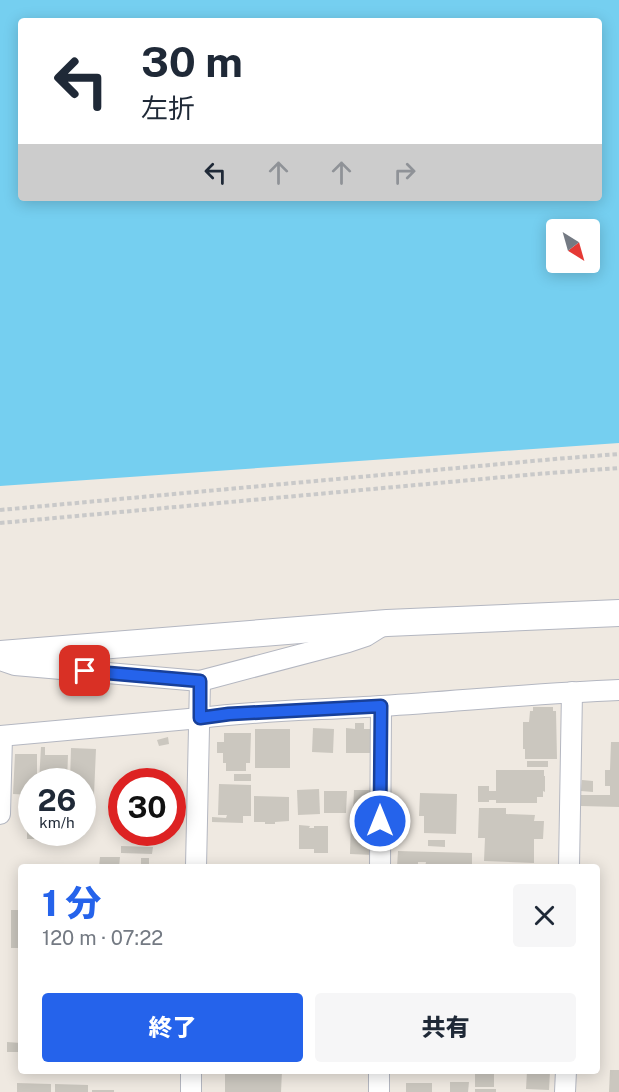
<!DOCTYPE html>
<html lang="ja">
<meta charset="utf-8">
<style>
:root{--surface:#fff;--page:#f6f6f7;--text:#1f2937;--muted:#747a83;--accent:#2563eb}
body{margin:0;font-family:"Public Sans","Noto Sans JP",sans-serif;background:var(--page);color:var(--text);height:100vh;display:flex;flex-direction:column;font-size:22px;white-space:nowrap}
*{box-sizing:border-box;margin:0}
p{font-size:20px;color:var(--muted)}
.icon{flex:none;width:33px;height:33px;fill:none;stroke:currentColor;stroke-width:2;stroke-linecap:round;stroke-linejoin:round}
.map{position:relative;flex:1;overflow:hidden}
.side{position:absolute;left:18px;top:864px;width:582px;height:210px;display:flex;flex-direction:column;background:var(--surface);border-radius:6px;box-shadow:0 3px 15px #0003}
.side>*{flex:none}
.banner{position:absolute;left:18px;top:18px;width:584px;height:183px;border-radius:6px;box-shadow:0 3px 15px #0003;background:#fff;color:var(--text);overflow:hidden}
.needle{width:39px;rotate:143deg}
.buttons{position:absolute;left:546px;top:219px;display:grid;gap:12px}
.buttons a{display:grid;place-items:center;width:54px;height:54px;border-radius:6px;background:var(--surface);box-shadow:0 3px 15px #0003;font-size:30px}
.speed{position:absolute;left:18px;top:768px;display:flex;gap:12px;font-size:30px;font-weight:700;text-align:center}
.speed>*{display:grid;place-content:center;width:78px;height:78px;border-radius:50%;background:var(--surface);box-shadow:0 3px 15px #0003;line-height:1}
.speed small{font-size:15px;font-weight:400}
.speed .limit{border:9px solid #d22;background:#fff;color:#111}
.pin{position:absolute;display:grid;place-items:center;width:51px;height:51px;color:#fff;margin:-26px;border-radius:12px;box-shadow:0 3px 9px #0006}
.me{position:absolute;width:66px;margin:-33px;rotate:0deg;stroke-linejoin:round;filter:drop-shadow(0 0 4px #0008)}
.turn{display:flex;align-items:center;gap:21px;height:126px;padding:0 24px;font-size:27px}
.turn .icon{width:78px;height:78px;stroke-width:2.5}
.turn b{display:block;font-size:42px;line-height:51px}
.lanes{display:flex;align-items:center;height:57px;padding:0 24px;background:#0003;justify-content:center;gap:30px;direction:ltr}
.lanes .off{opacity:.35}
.round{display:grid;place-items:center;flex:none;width:63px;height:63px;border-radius:6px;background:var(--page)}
.overview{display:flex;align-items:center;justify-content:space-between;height:102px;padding:0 24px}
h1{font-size:36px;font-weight:800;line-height:45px;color:var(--accent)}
.cta{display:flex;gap:12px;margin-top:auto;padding:12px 24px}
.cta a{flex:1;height:69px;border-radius:6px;background:var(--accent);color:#fff;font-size:24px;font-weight:800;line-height:69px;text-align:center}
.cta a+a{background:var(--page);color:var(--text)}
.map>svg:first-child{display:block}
</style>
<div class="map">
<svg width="619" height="1092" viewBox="0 0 619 1092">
<rect width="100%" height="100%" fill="#efe9e1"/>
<path fill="#75cff0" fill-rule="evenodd" d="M0,0H619V443L0,486ZM21,21H598V198H21ZM556,230H590V262H556Z"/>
<g fill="#cbc7bf">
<polygon points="533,707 553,707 553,711 556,711 557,759 525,759 525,749 523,749 523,722 529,722 530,711 533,711"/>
<polygon points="355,723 364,723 364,729 373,729 373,753 346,753 346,728 355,729"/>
<polygon points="313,728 334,729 333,753 312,752"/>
<rect x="255" y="729" width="35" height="39"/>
<polygon points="224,733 251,733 250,763 246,763 246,771 226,771 226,763 223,763 223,753 217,753 217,742 224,742"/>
<polygon points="168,737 169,744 159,746 157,740"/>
<polygon points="611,742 619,742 619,807 581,806 581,795 610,795 610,786 605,786 605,770 610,770"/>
<polygon points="41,747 45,747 45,755 68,755 67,782 39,782"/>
<polygon points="71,748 96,749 94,795 82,794 82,782 70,782"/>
<polygon points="15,754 37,754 37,782 32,782 32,795 13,794"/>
<rect x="527" y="761" width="21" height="6"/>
<polygon points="496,770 544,770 544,776 545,776 545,792 543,791 543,797 537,797 537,803 496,803 496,800 489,800 489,802 478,802 478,786 489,786 489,791 496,791"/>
<rect x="234" y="774" width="17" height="7"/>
<polygon points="582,780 593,781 593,792 581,791"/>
<polygon points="219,784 251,785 251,816 243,816 243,823 212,822 212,817 226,818 227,815 218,815"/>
<polygon points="319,789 320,814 298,815 297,790"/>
<polygon points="354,790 373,790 373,814 353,813"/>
<polygon points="324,791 347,791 346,813 324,813"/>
<polygon points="420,793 457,794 456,834 424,833 424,816 419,816"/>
<polygon points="254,796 289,797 289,821 275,822 275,824 265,824 265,822 254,822"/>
<polygon points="479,808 506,808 506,814 535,815 534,821 544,821 543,839 534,839 534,863 484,861 485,838 478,838"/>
<polygon points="351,818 374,819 374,855 350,854"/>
<polygon points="299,825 310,826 309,828 314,828 314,826 328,826 328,853 314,853 314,849 299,849"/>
<polygon points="32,827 32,832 75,832 75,839 27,839 27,828"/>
<polygon points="428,840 445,840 445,847 428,846"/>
<polygon points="121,846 153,847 152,854 121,853"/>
<polygon points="398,851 472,853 472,867 452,867 452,864 446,864 446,867 425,867 426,862 418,862 418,867 397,867"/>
<polygon points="100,857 120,857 119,867 99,867"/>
<rect x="141" y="858" width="8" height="9"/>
<polygon points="11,910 20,910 21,948 11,948"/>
<polygon points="7,1042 21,1043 21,1052 7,1052"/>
<polygon points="610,1070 619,1070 619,1092 609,1092"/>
<polygon points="225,1071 282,1071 281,1092 225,1092"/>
<rect x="475" y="1071" width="19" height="16"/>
<polygon points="527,1071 550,1071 549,1090 526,1089"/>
<polygon points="450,1082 469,1082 468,1092 450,1092"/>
<polygon points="17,1083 51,1084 51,1092 17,1092"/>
<rect x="406" y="1083" width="26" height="9"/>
<polygon points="55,1084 88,1085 88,1092 55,1092"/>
<rect x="475" y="1089" width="21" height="3"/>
<rect x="92" y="1090" width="22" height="2"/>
</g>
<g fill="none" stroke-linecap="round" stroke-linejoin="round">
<g stroke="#b4b7c1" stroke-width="22">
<g id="minor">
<polyline points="0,660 15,665 200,681 348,642 366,636 382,626"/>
<path d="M0,736L200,718C260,710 322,710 382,706C461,701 540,693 619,690"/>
<polyline points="0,814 2,736"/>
<polyline points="196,867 200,681"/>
<polyline points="380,867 381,706"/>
<polyline points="569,867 572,692"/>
<polyline points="191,1092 191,1071"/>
<polyline points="379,1092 379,1071"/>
<polyline points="565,1092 566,1071"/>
</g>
</g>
<g stroke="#b4b7c1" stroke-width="28">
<polyline id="tertiary" points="0,654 387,623 619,613"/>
</g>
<g stroke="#c9c9c9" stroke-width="4" stroke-dasharray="4.5 3" stroke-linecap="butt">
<polyline points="0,510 555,459 619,454"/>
<polyline points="0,523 537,474 619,468"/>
</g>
<use href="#minor" stroke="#fff" stroke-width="20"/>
<use href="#tertiary" stroke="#fff" stroke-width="26"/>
</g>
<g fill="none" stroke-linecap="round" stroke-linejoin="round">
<g stroke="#184099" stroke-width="15">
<polyline id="route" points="85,671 200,681 200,718 229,714 381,706 380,821"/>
</g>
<use href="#route" stroke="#2563eb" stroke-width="10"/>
</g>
</svg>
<div class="buttons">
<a><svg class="needle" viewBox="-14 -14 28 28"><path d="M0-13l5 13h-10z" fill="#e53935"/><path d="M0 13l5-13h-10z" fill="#747a83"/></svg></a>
</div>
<div class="speed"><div>26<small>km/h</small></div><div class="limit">30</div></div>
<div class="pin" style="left:85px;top:671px;background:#d93025"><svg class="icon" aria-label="arrive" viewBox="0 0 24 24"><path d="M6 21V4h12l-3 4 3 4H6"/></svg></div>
<svg class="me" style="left:380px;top:821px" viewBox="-20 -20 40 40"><circle r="17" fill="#2563eb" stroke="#fff" stroke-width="3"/><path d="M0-11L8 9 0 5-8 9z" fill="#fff"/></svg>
<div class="banner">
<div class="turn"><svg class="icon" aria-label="left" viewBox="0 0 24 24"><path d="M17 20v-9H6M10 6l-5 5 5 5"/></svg><div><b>30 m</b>左折</div></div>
<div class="lanes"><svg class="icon" aria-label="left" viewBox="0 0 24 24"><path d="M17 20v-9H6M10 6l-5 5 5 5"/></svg><svg class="icon off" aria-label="ahead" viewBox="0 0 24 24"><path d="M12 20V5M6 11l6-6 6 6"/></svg><svg class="icon off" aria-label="ahead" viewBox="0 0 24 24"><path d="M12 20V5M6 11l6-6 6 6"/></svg><svg class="icon off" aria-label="right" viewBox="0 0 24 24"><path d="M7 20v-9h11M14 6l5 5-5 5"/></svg></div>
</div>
<section class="side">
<div class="overview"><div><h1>1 分</h1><p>120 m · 07:22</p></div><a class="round"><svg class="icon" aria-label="close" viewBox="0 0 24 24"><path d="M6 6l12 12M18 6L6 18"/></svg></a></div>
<div class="cta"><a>終了</a><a>共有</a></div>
</section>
</div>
